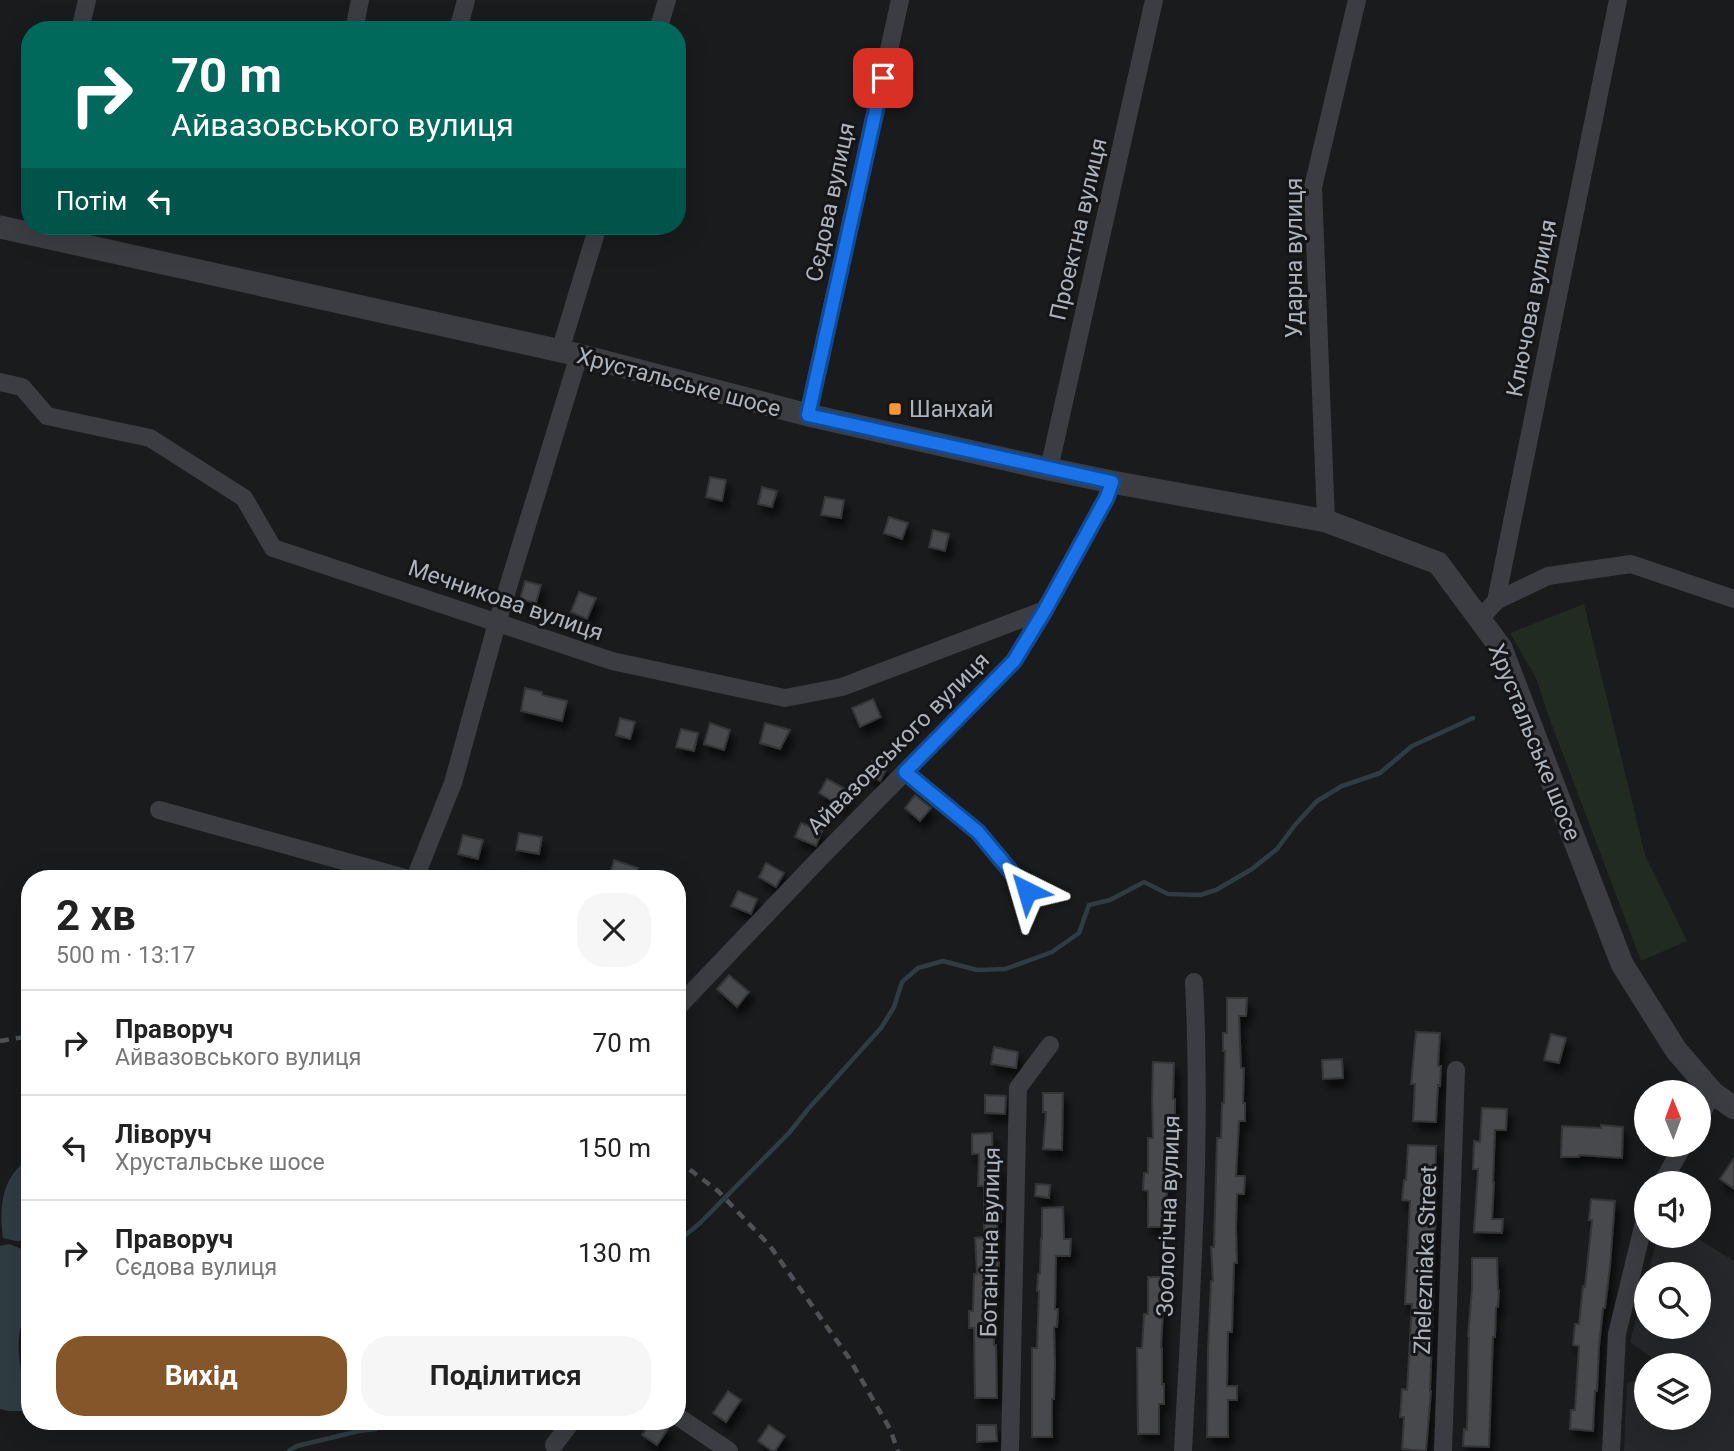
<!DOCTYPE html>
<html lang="uk">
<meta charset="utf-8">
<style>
:root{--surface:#fff;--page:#f6f6f6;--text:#222;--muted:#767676;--line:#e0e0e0;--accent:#84562a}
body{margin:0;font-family:Roboto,sans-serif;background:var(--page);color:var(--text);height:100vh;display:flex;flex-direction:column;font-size:26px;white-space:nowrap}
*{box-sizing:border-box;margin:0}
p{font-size:23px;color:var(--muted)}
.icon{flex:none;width:38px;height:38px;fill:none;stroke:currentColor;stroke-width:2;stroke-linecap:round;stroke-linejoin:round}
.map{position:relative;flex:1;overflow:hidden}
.details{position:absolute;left:21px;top:870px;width:665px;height:560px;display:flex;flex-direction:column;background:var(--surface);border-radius:28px;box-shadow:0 7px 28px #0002}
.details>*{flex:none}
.guide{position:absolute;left:21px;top:21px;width:665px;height:214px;border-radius:28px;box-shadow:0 7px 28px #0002;background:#00695c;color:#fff;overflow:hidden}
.needle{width:46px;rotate:359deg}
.controls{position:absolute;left:1634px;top:1080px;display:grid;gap:14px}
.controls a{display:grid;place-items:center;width:77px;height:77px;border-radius:50%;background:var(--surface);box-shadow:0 7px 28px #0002;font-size:35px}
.pin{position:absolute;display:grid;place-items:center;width:60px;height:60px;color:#fff;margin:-30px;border-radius:14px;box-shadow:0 4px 10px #0006}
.me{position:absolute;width:77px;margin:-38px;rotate:320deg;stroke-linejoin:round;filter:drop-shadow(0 0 5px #0008)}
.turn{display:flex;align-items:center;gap:24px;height:147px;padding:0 35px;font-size:32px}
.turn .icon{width:91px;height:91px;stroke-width:2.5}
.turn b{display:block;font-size:49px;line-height:60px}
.then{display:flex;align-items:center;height:66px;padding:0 35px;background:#0003;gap:14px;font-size:26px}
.round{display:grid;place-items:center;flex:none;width:74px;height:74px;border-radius:28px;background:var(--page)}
.summary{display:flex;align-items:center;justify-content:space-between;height:119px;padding:0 35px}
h1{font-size:42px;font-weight:700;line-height:52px}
.button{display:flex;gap:14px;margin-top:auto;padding:14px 35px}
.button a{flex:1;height:80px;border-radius:28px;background:var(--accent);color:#fff;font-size:28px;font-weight:700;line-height:80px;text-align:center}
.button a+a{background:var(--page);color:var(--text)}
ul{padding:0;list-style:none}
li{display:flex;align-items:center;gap:21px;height:105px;padding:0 35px;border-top:2px solid var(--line)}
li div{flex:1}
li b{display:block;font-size:26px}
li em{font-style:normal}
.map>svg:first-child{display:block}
</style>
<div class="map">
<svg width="1734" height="1451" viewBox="0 0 1734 1451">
<defs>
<filter id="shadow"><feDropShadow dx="4.5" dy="8" stdDeviation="3.5" flood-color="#0009"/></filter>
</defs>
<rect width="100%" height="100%" fill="#1a1b1d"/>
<polygon fill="#26272a" points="1660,1236 1694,1236 1734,1261 1734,1451 1624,1451 1627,1383 1647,1377 1647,1418 1699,1418 1699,1365 1650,1365 1651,1357 1630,1342 1647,1279 1647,1326 1699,1326 1699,1274 1648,1274 1656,1242"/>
<polygon fill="#222b22" points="1584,604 1645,855 1687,941 1641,961 1547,712 1537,680 1510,633"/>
<g fill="#2f3d42">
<path d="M30,1158V1240L16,1241L3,1238C0,1214 0,1188 17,1169C20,1165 26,1162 30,1158Z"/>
<path d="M9,1244L27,1251L30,1254V1315C27,1318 24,1320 22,1324C13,1344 24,1383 27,1404L22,1411H9L0,1409V1246Z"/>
</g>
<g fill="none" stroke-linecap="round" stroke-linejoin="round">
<g stroke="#2f3d42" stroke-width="4.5">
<polyline points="677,1242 700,1223 789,1133 809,1108 881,1028 894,1007 902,982 918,968 943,961 977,970 1005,969 1052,952 1079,933 1089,905 1110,900 1144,882 1168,894 1200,895 1216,890 1252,869 1277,849 1295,825 1317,801 1342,786 1380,773 1412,746 1473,718"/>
<polyline points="289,1451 297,1446 359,1431 376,1429 379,1421"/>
</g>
</g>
<g fill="#46494d" stroke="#343539" stroke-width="2" filter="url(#shadow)">
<polygon points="710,477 726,480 722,501 706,497"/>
<polygon points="762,487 777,491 772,507 758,504"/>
<polygon points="825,497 844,500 841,518 821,515"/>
<polygon points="889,517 908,523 902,539 884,533"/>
<polygon points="933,530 949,534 945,551 929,547"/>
<polygon points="525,581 541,585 536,603 520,599"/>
<polygon points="579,592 596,598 587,619 571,612"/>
<polygon points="525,688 542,692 542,695 567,701 562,721 521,711"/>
<polygon points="873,699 881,717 860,727 852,708"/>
<polygon points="620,718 635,722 630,739 616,735"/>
<polygon points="710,723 730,730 724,750 704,744"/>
<polygon points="765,723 790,730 780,749 760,743"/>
<polygon points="681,729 698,733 694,751 676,747"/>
<polygon points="872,761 887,768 880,781 865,773"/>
<polygon points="827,779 849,791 841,806 819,793"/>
<polygon points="915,795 931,808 920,821 905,808"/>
<polygon points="801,823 822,831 816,846 795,837"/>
<polygon points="519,833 542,837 539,854 516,850"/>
<polygon points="463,835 483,840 478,859 458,854"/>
<polygon points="614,860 638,868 634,878 625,878 610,874"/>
<polygon points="766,863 784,873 776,887 759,877"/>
<polygon points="738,891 757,899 751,914 731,906"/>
<polygon points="729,975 749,992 737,1007 717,989"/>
<polygon points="1227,998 1247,998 1246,1016 1239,1016 1241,1068 1244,1068 1243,1103 1245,1103 1245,1121 1239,1121 1236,1176 1245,1176 1244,1194 1237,1194 1236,1228 1237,1263 1234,1263 1232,1332 1228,1332 1227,1386 1237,1386 1237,1400 1228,1400 1228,1437 1207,1437 1208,1350 1211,1281 1213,1281 1211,1247 1214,1247 1217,1138 1221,1138 1222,1103 1224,1103 1225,1051 1223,1051 1223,1033 1227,1033"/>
<polygon points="1416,1032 1440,1033 1438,1066 1441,1066 1440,1086 1438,1085 1436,1122 1413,1121 1415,1084 1411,1084"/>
<polygon points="1551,1034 1566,1038 1559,1063 1544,1060"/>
<polygon points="994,1047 1018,1052 1016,1068 991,1064"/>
<polygon points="1342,1059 1343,1078 1323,1079 1322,1060"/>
<polygon points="1153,1062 1174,1063 1173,1099 1175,1099 1175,1156 1169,1156 1166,1209 1169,1209 1170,1227 1148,1227 1148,1191 1143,1190 1144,1173 1148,1173 1148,1138 1153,1138 1152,1099"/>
<polygon points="1043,1093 1063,1093 1062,1150 1043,1149 1046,1112 1043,1112"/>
<polygon points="985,1095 1006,1096 1005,1114 985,1113"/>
<polygon points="1482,1108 1507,1109 1506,1130 1495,1130 1493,1182 1494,1182 1492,1219 1503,1219 1502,1233 1474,1232 1478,1169 1473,1169 1474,1141 1480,1142"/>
<polygon points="1601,1125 1623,1127 1622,1158 1579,1155 1579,1157 1561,1157 1562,1126 1601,1128"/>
<polygon points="992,1133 993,1167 1000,1167 998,1204 1000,1204 1001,1222 997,1222 999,1261 997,1293 995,1293 994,1345 996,1345 997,1398 975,1398 974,1328 969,1328 969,1311 973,1311 974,1274 977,1274 975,1238 984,1237 984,1186 978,1186 979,1154 972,1154 972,1134"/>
<polygon points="1408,1145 1436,1146 1434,1214 1436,1214 1432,1281 1434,1281 1430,1391 1431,1391 1426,1451 1402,1449 1404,1417 1400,1417 1402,1389 1407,1390 1412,1304 1405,1304 1410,1201 1402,1200 1404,1180 1406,1180"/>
<polygon points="1734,1158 1734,1189 1720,1179"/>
<polygon points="1036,1184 1050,1185 1049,1198 1035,1196"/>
<polygon points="1591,1199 1615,1201 1610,1266 1605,1308 1603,1308 1599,1347 1597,1391 1595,1391 1593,1431 1570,1429 1571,1410 1575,1410 1579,1346 1573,1345 1575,1324 1579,1324 1583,1286 1585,1287 1592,1220 1589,1220"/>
<polygon points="1063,1207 1064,1239 1071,1239 1070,1256 1056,1256 1055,1309 1058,1309 1057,1327 1054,1327 1055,1364 1054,1399 1052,1399 1052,1437 1032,1437 1032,1348 1037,1348 1039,1291 1037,1291 1038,1274 1040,1274 1041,1238 1042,1238 1042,1208"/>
<polygon points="1472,1258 1497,1258 1498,1290 1499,1290 1498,1307 1496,1307 1495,1337 1493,1337 1489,1447 1463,1446 1464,1429 1467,1430 1469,1336 1468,1336 1472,1289"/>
<polygon points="1148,1277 1168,1277 1168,1295 1164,1295 1161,1348 1162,1348 1162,1384 1164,1384 1164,1404 1159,1404 1159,1434 1138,1434 1137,1348 1142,1348 1144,1314 1148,1314"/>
<polygon points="728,1391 741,1400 726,1422 713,1413"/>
<polygon points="652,1421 657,1421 668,1429 657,1445 642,1435"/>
<polygon points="769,1425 785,1436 775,1451 772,1451 758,1441"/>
<polygon points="977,1425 996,1425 997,1441 977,1442"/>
</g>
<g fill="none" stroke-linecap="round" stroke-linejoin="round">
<g stroke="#3b3d42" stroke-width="18">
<polyline points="80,30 87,0"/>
<polyline points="354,30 360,0"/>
<polyline points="458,30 466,0"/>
<polyline points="658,30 667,0"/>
<polyline points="560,351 598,226"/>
<polyline points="0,382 22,387 47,416 150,438 244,498 273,548 612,661 785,698 842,687 1045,610"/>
<polyline points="808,415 900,0"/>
<polyline points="1049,469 1154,0"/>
<polyline points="1326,521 1313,187 1357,0"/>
<polyline points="1496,601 1548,576 1631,564 1734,599"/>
<polyline points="1480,619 1496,601 1618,0"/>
<polyline points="905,772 978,832 1027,891"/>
<polyline points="159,810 405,878"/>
<polyline points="415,878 453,783 497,623 579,355"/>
<polyline points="677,1008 821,857 1014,661 1045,610 1107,497 1112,482"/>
<polyline points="1699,1118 1713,1093"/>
<polyline points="1662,1183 1684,1144"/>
<polyline points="677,1416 729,1451"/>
<polyline points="554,1445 572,1421"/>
<polyline points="1010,1451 1018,1088 1050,1045"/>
<path d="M1183,1451C1191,1295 1202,1139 1194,982"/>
<polyline points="1443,1451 1456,1070"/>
<polyline points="1611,1451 1617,1334 1647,1210"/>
</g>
<polyline stroke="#3b3d42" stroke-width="23" points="0,227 579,355 808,415 1049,469 1112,482 1326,521 1438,563 1501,648 1622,964 1676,1050 1713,1093 1734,1108"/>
<g stroke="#4e5257" stroke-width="4.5" stroke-dasharray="9 7" stroke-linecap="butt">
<polyline points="0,1041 30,1036"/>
<polyline points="677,1160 718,1191 770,1246 849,1358 890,1429 898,1451"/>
</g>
</g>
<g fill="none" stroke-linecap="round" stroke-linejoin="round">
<g stroke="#114b97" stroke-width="18">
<polyline id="route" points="883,78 808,415 1112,482 1107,497 1045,610 1014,661 905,772 978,832 1027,891"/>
</g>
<use href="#route" stroke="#1a73e8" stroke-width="12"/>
</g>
<rect fill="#fb9634" stroke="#151518" stroke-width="2.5" x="888" y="402" width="14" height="14" rx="3.5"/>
<g text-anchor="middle" stroke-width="6" stroke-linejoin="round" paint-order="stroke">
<g font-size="23" fill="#acb4bd" stroke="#151518">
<text transform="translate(830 202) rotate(-78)" y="8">Сєдова вулиця</text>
<text transform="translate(1078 229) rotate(-77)" y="8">Проектна вулиця</text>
<text transform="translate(1294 258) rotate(-90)" y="8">Ударна вулиця</text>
<text transform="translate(1531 308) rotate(-79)" y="8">Ключова вулиця</text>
<text transform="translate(679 382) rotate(15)" y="8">Хрустальське шосе</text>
<text transform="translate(506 600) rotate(19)" y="8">Мечникова вулиця</text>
<text transform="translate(1535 742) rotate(68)" y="8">Хрустальське шосе</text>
<text transform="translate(898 743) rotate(-45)" y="8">Айвазовського вулиця</text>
<text transform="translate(1168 1216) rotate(-88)" y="8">Зоологічна вулиця</text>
<text transform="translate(990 1242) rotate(-89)" y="8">Ботанічна вулиця</text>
<text transform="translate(1425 1260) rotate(-88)" y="8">Zhelezniaka Street</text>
</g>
<g font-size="23" fill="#acb4bd" stroke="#151518" text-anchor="start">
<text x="909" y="417">Шанхай</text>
</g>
</g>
</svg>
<div class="controls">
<a><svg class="needle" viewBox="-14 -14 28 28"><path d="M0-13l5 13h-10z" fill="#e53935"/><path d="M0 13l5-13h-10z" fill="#767676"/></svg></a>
<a><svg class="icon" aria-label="sound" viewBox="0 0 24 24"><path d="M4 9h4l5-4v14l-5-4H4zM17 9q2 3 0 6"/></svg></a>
<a><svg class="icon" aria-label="search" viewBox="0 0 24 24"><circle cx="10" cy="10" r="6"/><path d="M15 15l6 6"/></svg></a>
<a><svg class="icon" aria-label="layers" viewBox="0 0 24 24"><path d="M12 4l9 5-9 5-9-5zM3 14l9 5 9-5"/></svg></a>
</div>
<div class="pin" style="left:883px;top:78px;background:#d93025"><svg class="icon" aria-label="arrive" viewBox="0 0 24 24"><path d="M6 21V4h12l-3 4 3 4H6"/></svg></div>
<svg class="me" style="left:1027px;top:891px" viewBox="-20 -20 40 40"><path d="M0-17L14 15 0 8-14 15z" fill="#1a73e8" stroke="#fff" stroke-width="4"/></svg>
<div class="guide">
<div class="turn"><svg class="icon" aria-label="right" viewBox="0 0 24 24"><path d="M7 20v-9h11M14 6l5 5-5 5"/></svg><div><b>70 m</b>Айвазовського вулиця</div></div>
<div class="then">Потім<svg class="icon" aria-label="left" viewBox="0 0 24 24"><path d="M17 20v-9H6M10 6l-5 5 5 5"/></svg></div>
</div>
<section class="details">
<div class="summary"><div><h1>2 хв</h1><p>500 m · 13:17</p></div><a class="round"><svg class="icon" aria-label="close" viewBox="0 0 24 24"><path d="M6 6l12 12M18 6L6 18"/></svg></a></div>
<ul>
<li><svg class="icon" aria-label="right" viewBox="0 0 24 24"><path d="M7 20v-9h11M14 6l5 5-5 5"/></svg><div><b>Праворуч</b><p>Айвазовського вулиця</p></div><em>70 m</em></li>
<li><svg class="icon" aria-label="left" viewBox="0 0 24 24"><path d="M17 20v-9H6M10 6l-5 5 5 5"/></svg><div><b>Ліворуч</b><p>Хрустальське шосе</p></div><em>150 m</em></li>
<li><svg class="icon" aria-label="right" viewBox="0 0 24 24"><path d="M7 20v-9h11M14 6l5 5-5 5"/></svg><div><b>Праворуч</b><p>Сєдова вулиця</p></div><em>130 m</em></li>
</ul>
<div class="button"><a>Вихід</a><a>Поділитися</a></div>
</section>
</div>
